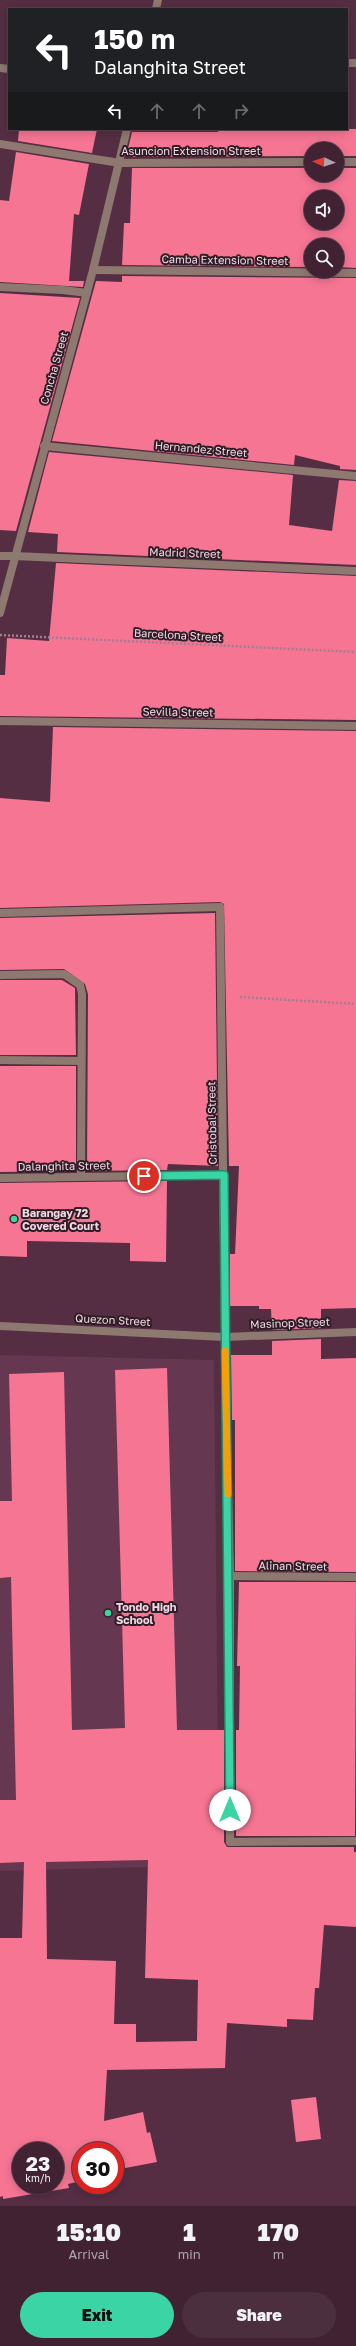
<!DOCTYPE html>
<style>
:root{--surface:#402232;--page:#4b2f3e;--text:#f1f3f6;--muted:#aea4ac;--line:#593f4d;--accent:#3bd4a4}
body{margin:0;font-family:"Golos Text",sans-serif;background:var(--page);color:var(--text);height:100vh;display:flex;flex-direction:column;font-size:15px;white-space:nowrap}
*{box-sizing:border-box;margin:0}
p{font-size:13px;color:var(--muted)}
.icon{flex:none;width:22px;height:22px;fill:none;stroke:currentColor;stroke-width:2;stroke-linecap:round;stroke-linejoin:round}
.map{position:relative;height:2206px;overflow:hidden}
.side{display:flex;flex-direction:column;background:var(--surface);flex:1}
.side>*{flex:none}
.top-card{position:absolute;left:8px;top:8px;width:340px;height:122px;border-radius:0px;box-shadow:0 2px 10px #0003,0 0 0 1px var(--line);background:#202124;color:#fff;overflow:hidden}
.needle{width:26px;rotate:274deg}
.fabs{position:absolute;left:304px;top:142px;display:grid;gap:8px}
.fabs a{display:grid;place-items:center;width:40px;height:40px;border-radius:50%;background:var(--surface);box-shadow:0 2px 10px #0003,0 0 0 1px var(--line);font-size:20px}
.speed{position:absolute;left:12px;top:2142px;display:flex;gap:8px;font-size:20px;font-weight:700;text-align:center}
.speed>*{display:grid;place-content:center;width:52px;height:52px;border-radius:50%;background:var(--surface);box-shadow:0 2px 10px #0003,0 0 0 1px var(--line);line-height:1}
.speed small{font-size:10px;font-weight:400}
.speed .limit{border:6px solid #d22;background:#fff;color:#111}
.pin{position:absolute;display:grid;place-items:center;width:34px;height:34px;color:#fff;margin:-17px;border:2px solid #fff;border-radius:50%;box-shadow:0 1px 4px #0007}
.me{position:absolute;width:44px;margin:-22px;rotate:0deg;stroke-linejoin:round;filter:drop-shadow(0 0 3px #0008)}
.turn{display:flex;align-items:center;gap:14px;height:84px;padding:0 20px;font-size:18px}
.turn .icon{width:52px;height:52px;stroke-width:2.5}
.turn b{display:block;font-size:28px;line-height:34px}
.lanes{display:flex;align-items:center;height:38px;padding:0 20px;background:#0003;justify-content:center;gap:20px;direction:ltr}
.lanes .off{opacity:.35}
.eta{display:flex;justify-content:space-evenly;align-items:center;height:68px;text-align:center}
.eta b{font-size:24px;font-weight:800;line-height:28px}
.primary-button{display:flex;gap:8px;margin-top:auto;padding:8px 20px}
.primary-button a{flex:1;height:46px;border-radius:24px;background:var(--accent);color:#111;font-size:16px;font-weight:800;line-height:46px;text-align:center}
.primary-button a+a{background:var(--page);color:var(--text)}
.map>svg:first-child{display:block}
</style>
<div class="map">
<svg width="356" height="2206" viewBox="0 0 356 2206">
<rect width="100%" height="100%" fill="#552e43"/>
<polygon fill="#653750" points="0,1355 214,1360 219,1865 0,1871"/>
<g fill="#f57593" fill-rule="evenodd">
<polygon points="19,129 97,129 92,153 18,141"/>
<polygon points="218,129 356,129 356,156 337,156 337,149 311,149 311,156 126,157 132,132 218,132"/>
<polygon points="16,152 89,164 79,215 74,214 69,281 84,281 83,287 0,282 0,200 9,201"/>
<path d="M132,168H311V175H337V168H356V268L337,267V245H311V267L122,265L124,223H130ZM311,197H337V223H311Z"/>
<polygon points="122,276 356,278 356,470 340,469 340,466 295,455 294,465 52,441 96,281 122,282"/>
<polygon points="0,293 80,298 16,531 0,530"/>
<polygon points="49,452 293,475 289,525 332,531 339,480 356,481 356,565 57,552 58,534 28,532"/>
<polygon points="56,563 356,576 356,720 0,716 0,675 5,675 7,638 49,641"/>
<polygon points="53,727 356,731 356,1308 321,1309 321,1328 272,1330 271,1309 259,1309 259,1306 230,1306 230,1254 235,1254 239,1166 229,1166 224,904 220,902 0,908 0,798 50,802"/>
<polygon points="215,913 218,1166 168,1164 167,1170 87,1171 88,994 85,984 64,969 0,970 0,918"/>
<polygon points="0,980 62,980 75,988 76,1055 0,1055"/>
<polygon points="0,1066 76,1066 76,1171 0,1172"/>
<polygon points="167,1181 166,1262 130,1261 130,1243 27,1241 27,1257 0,1256 0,1183"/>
<polygon points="321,1339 321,1359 356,1358 356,1572 235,1571 235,1420 232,1420 231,1355 272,1355 272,1341"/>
<path d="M167,1368L177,1730H224V1842L227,1847H354V1852H356V1927L324,1925L319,1988H315L313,2020L287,2019V2027L227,2023L225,2068L107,2070L104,2121L143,2112L147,2133L150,2132L157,2162L115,2170V2151H81V2181L68,2184L69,2188L3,2199V2196L0,2197V1938H22L24,1862L0,1863V1800H16L11,1577L0,1578V1501H12L9,1374L64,1372L72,1730L125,1728L115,1370ZM148,1860L145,1978L198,1980L197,2041L136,2042V2024H114L116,1961L47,1959L46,1862ZM21,2151H55V2185H21Z"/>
<polygon points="239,1582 356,1582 355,1836 236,1836 236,1730 239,1730 240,1666 237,1666"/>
<polygon points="316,2097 321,2139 296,2142 291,2100"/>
</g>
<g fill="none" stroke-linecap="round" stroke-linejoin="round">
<g stroke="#a07f90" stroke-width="2.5" stroke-dasharray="2 2" stroke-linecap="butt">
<polyline points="0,635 356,652"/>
<polyline points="240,997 356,1004"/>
</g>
<g stroke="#8d796f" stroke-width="8">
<polyline points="0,913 220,907"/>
<polyline points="0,975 64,974 80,985 82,994 81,1177"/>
<polyline points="0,1060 81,1061"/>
<polyline points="230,1576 356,1577"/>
</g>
<g stroke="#8d796f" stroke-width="8">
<polyline points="347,63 356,63"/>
<polyline points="0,68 9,69"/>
<polyline points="337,162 356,162"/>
<polyline points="120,163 311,162"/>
<polyline points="93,270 356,273"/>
<polyline points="0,287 63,290 87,293"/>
<polyline points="0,556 14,556"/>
<polyline points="0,721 356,726"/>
</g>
<g stroke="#8d796f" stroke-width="8">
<polyline points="156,9 158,0"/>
<polyline points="0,144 120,163"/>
<polyline points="44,446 356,476"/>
<polyline points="14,556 356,571"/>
<polyline points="0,613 93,270 127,129"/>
<polyline points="220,907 225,1337 230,1576 230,1842 356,1841"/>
<polyline points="0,1178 224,1175"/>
</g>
<polyline stroke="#8d796f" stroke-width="8" points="0,1326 225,1337 356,1332"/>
</g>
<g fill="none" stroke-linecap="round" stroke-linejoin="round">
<g stroke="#268a6b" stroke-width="10">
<path id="route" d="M144,1176L224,1175C225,1387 230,1599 230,1810"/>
</g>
<use href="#route" stroke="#3bd4a4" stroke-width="7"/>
<polyline stroke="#f59e0b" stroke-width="7" points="225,1351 228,1494"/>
</g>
<g fill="#3bd4a4" stroke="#2f1d26" stroke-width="1.5">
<circle cx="14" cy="1219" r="4"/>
<circle cx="108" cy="1613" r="4"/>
</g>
<g text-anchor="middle" stroke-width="4" stroke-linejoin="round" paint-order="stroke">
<g font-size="11" fill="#f1d7e3" stroke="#2f1d26">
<text x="191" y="155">Asuncion Extension Street</text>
<text transform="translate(225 260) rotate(1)" y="4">Camba Extension Street</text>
<text transform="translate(54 368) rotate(-74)" y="4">Concha Street</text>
<text transform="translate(201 449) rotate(5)" y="4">Hernandez Street</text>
<text transform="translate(185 553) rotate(2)" y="4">Madrid Street</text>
<text transform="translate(178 635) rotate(3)" y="4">Barcelona Street</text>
<text transform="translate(178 712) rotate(1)" y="4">Sevilla Street</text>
<text transform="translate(212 1123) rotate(-91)" y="4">Cristobal Street</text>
<text transform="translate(64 1166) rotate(-1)" y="4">Dalanghita Street</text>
<text transform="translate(113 1320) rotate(3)" y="4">Quezon Street</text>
<text transform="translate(290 1323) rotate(-2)" y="4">Masinop Street</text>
<text transform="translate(293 1566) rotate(1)" y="4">Alinan Street</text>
</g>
<g font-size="11" font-weight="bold" fill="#f1d7e3" stroke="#2f1d26" text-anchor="start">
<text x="22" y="1217">Barangay 72<tspan x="22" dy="13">Covered Court</tspan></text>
<text x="116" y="1611">Tondo High<tspan x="116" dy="13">School</tspan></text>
</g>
</g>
</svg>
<div class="fabs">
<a><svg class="needle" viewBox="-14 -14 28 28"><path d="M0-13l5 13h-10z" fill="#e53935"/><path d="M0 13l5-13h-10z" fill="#aea4ac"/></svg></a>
<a><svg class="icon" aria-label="sound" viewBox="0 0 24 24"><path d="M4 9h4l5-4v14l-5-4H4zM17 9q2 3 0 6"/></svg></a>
<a><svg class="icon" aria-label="search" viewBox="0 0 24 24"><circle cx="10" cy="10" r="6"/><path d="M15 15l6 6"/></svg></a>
</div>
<div class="speed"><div>23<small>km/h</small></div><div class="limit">30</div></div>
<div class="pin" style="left:144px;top:1176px;background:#d93025"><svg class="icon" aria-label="arrive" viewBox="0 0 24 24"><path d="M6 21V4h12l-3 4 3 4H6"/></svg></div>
<svg class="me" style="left:230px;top:1810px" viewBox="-20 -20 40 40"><circle r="19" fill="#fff"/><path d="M0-13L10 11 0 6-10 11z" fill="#3bd4a4"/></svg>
<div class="top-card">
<div class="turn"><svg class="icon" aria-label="left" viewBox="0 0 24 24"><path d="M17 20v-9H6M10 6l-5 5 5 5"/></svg><div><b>150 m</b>Dalanghita Street</div></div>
<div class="lanes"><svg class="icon" aria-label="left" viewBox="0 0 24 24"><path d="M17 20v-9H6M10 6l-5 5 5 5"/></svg><svg class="icon off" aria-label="ahead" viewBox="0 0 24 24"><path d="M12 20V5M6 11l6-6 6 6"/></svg><svg class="icon off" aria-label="ahead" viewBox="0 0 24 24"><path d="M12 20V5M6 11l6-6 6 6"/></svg><svg class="icon off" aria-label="right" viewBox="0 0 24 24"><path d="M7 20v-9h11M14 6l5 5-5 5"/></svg></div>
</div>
</div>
<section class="side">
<div class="eta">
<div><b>15:10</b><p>Arrival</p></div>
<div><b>1</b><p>min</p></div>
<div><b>170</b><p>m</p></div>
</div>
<div class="primary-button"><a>Exit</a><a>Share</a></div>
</section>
